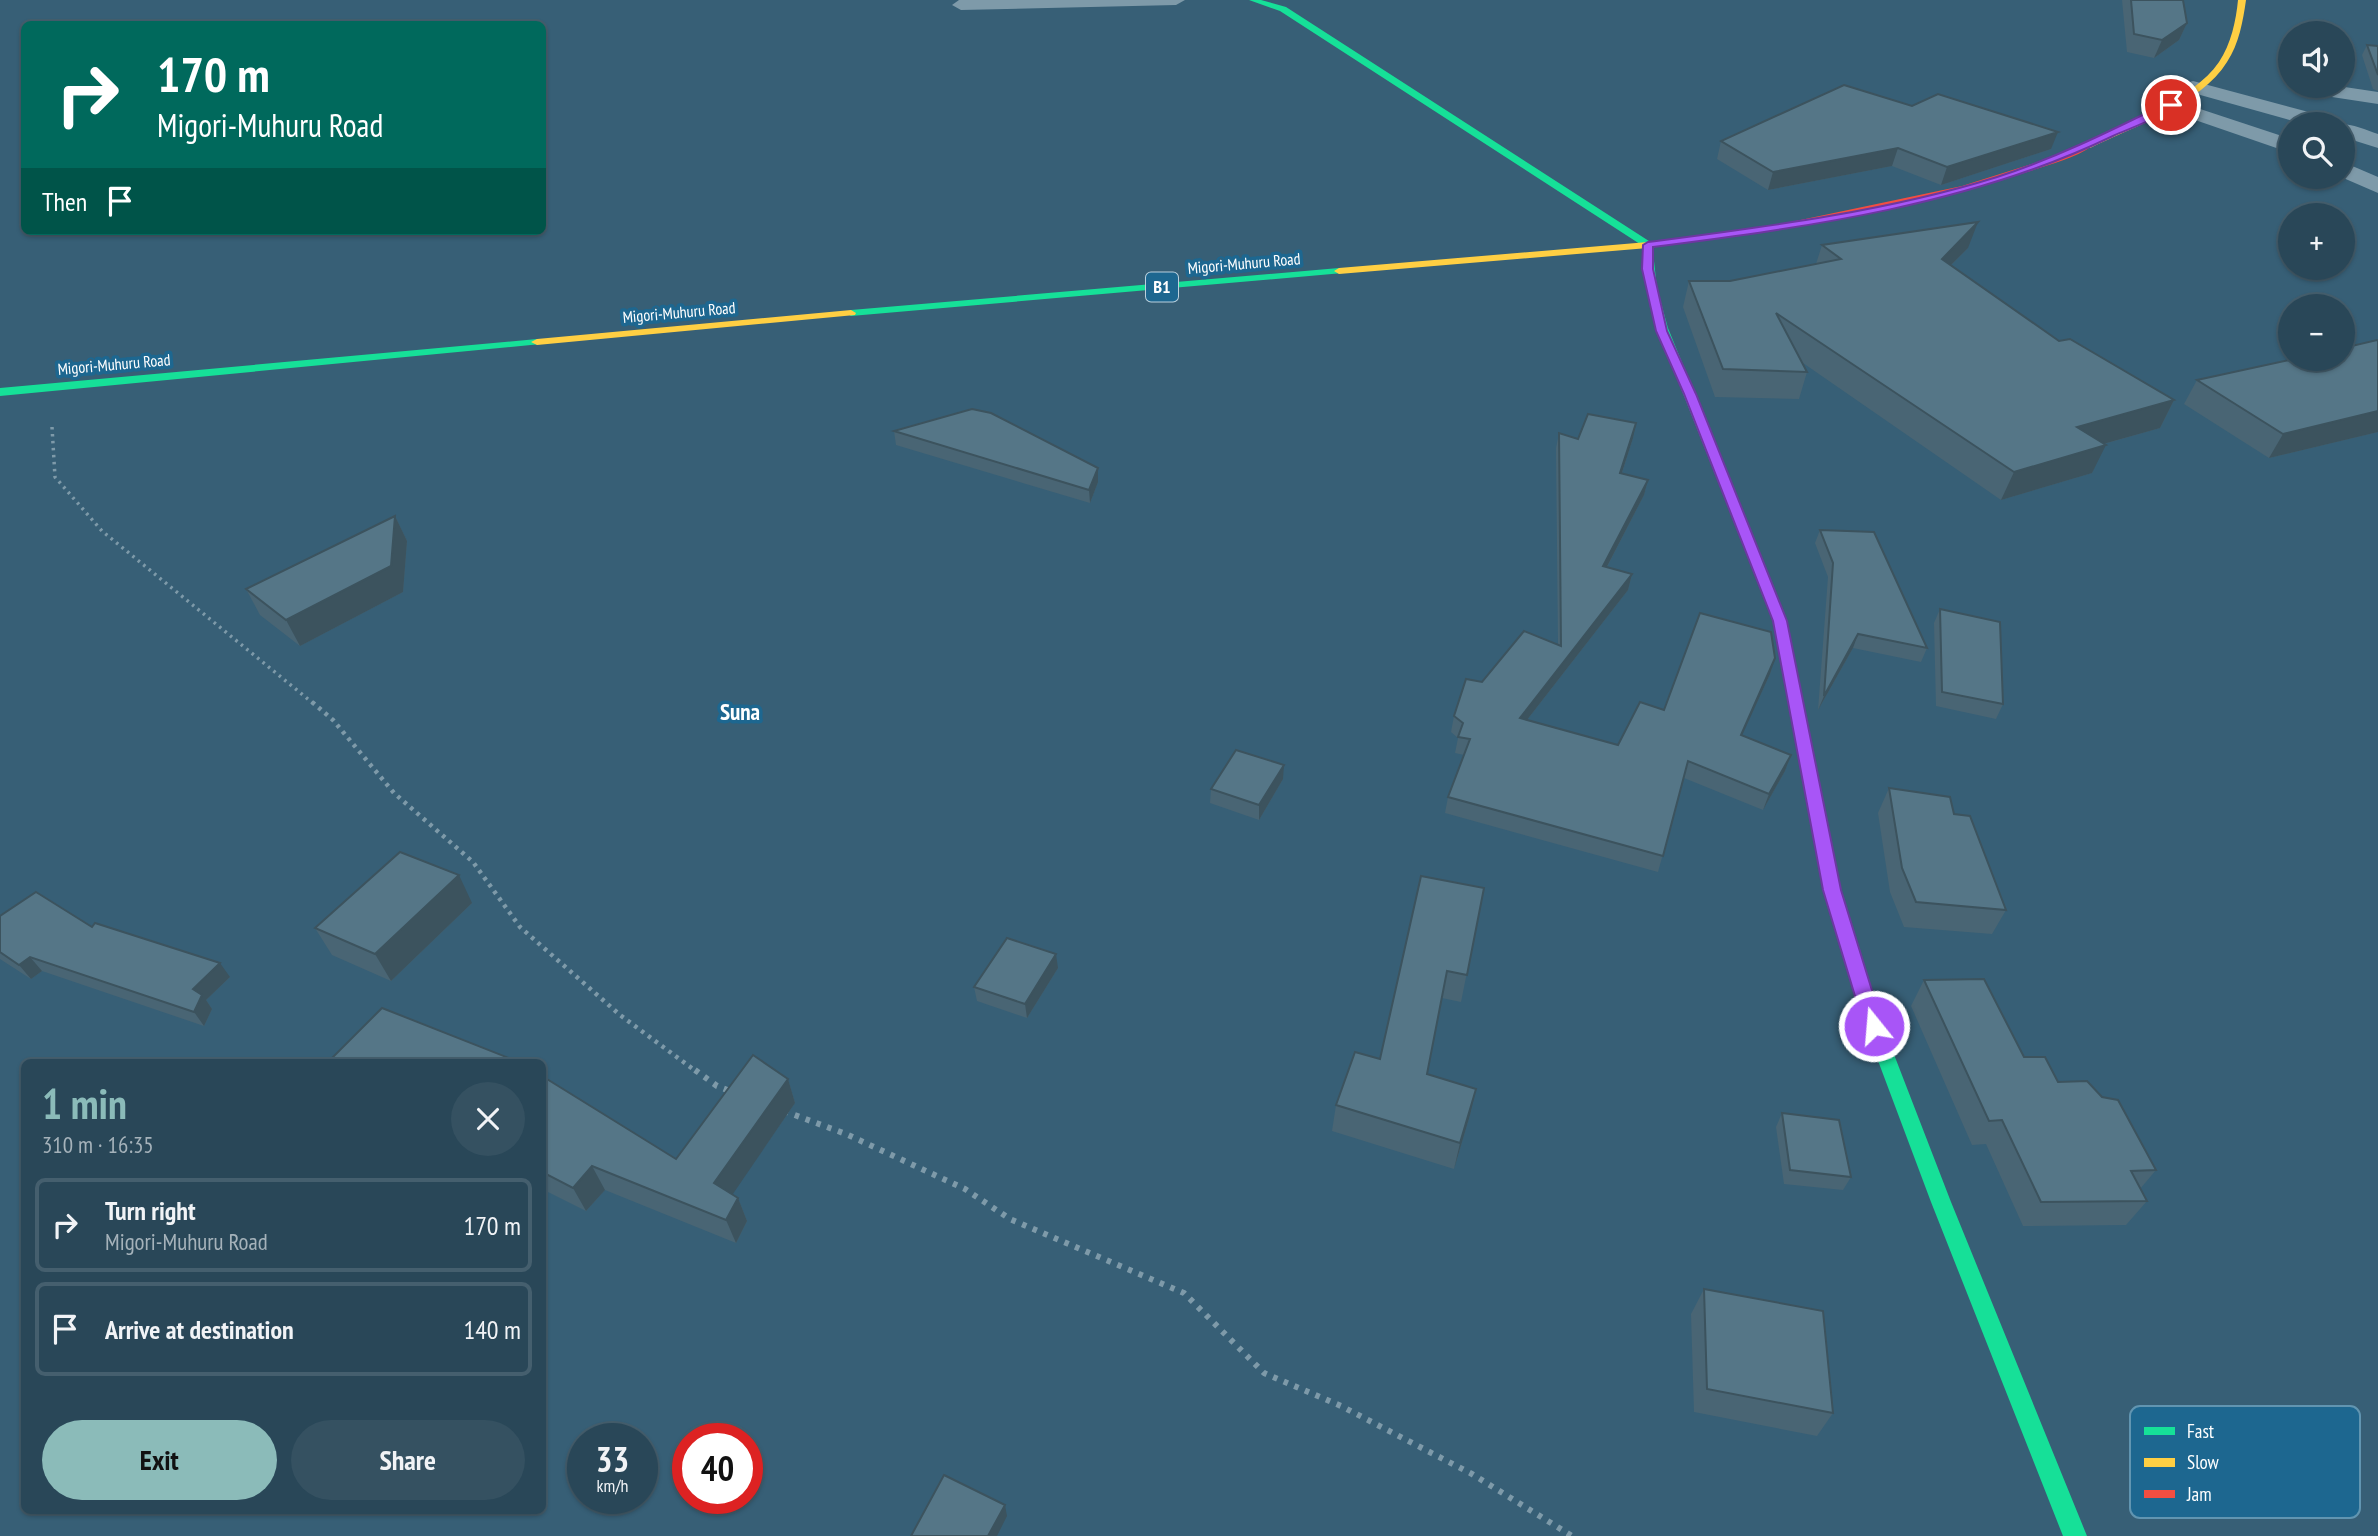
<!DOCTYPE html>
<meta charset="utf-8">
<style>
:root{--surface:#294758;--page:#355161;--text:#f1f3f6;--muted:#a5b2ba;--line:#455f6e;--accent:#8bbbb9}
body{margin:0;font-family:"PT Sans Narrow",sans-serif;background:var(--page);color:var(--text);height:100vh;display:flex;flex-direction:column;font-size:26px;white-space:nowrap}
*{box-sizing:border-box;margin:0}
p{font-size:23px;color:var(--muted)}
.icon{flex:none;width:38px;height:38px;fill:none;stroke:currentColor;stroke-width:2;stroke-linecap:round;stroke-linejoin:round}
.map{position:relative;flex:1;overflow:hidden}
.drawer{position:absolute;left:21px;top:1059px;width:525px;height:455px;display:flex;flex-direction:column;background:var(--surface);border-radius:10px;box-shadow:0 2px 5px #0004,0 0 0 2px var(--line)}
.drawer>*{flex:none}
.top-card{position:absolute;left:21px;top:21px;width:525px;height:214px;border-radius:10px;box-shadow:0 2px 5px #0004,0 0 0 2px var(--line);background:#00695c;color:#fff;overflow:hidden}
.controls{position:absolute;left:2278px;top:21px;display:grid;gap:14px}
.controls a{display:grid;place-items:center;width:77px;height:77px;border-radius:50%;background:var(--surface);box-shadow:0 2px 5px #0004,0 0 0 2px var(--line);font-size:35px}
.speed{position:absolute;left:567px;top:1423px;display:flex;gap:14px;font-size:35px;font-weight:700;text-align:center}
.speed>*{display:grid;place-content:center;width:91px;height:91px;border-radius:50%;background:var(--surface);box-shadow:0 2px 5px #0004,0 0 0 2px var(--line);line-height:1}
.speed small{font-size:18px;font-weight:400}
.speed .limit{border:10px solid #d22;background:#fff;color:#111}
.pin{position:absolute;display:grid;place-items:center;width:60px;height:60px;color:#fff;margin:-30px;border:4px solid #fff;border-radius:50%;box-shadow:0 2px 7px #0007}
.me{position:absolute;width:77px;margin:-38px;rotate:343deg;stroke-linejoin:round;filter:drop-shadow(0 0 5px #0008)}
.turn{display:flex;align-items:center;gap:24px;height:147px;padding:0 21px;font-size:32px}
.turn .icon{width:91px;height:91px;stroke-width:2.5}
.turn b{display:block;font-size:49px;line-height:60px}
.then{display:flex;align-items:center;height:66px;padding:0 21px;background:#0003;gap:14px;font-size:26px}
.round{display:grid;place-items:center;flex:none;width:74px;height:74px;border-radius:37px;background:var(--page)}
.summary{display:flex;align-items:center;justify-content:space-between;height:119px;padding:0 21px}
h1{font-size:42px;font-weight:700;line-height:52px;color:var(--accent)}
.action{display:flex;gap:14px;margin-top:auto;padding:14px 21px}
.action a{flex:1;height:80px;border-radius:42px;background:var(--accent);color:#111;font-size:28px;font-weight:700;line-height:80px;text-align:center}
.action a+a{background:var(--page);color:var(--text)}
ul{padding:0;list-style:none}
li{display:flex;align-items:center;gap:21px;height:94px;margin:0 14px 10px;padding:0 7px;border:4px solid var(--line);border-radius:10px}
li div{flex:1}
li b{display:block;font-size:26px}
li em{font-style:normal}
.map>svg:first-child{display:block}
</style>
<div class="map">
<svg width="2378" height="1536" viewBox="0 0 2378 1536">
<rect width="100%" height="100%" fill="#375f76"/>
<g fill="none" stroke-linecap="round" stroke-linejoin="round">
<polyline stroke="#7e9aa9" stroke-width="3.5" stroke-dasharray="2.5 4.5" stroke-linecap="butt" points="52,427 55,477 102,531 314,704"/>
<polyline stroke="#7e9aa9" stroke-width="4.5" stroke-dasharray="3.5 5" stroke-linecap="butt" points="312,702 333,720 394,793 473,862 520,927 620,1015 697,1072"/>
<g stroke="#7e9aa9" stroke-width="6" stroke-dasharray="4.5 7" stroke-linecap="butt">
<polyline points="695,1070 717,1086 730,1091"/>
<polyline points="784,1111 846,1134 965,1189 1010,1219 1184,1293 1264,1373 1341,1406 1472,1474 1572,1536"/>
</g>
<g fill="#7e9aa9" fill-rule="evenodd">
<polygon points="959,0 1185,0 1176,5 961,10 952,5"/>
<polygon points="2193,81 2335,119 2338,124 2304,124 2186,91 2183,87 2186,83"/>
<polygon points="2291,83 2291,86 2338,86 2378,92 2378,104 2299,92 2292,90 2289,86"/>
<polygon points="2176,101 2291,139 2291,153 2169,111 2165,107 2169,103"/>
<path d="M2340,124C2353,124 2366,130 2378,134V148L2343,137V124Z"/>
<polygon points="2343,162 2378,177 2378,193 2341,177 2343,177"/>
</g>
<g fill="#16e098" fill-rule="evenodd">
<polygon points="1249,0 1261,0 1286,7 1652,243 1657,288 1668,328 1781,605 1779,608 1769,608 1767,605 1657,328 1646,288 1643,246 1280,11"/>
<polygon points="1339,268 1343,269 1343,273 851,316 846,313 851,310"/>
<polygon points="537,339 543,342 541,344 0,396 0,388"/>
<polygon points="1814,793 1822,799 1841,890 1883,1026 1951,1202 2087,1536 2063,1536 1931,1202 1865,1026 1823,890 1806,799"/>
</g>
<g fill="#ffcf43" fill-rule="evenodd">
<path d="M2238,0H2246C2243,21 2239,44 2227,62C2201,104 2133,127 2090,148H2084V144C2125,124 2192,101 2219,62C2231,44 2236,21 2238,0Z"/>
<polygon points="1754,228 1758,229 1758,233 1648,248 1339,274 1334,271 1339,268 1648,242"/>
<polygon points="851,310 856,313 855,315 537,345 531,342 537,339"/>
</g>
<g fill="#f24e42" fill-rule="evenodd">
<path d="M2084,144L2092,146C2074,159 2047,165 2027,172C1938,202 1846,218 1754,234L1749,231L1962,186L2044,160Z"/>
<polygon points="1774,601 1781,605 1787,621 1822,799 1814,805 1806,799 1773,621 1767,605"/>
</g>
</g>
<g fill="#496574">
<polygon points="2122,0 2183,0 2187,23 2179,40 2154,58 2127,52"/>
<polygon points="2367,45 2378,46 2378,91 2373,89 2362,55"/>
<polygon points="1721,141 2051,149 1941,185 1892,166 1768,190 1717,159"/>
<polygon points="1822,245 1968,248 1951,265 2059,341 2174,400 2160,428 2104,444 2092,473 2001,500 1803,363 1807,372 1799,399 1715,397 1683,307 1689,281 1730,281 1816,264"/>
<polygon points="2378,341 2378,432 2269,458 2184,404 2197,380"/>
<polygon points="1636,423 1633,438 1622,473 1648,480 1644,495 1607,567 1632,574 1628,590 1527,720 1618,745 1664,710 1775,658 1770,674 1742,735 1791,755 1785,771 1763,810 1684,778 1658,872 1445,813 1448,797 1464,755 1455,753 1458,738 1451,732 1454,716 1482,682 1558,644 1556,448 1559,433 1578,439"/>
<polygon points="894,431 1098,482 1090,503 896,445"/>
<polygon points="395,516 407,541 403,592 300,646 260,615 246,589"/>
<polygon points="1820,530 1927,648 1921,662 1853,648 1818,710 1828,577 1815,543"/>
<polygon points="1940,609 2003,704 1996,719 1936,706 1934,623"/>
<polygon points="1283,779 1259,820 1210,803 1211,789"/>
<polygon points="1889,788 1954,814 2006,910 1992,934 1904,927 1890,892 1878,813"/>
<polygon points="1484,888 1461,1002 1442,998 1427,1074 1476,1089 1470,1115 1454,1169 1332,1131 1336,1105 1380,1059"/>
<polygon points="472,903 391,981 332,955 315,928"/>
<polygon points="0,916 92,927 230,977 206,1000 212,1009 204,1026 42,971 31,979 0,959"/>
<polygon points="1058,968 1027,1018 977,1001 974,987"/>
<polygon points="1924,980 2058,1082 2156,1170 2140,1189 2147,1201 2126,1225 2023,1226 1986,1144 1972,1145 1911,1006"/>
<polygon points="542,1076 676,1159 788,1079 795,1103 732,1194 738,1198 747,1221 736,1243 605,1190 586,1211 542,1189"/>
<polygon points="1782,1113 1851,1177 1843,1190 1784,1184 1776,1127"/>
<polygon points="1704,1289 1833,1413 1817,1436 1694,1412 1691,1314"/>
</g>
<g fill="#3c535e">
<polygon points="2187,23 2179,40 2154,58 2162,40"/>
<polygon points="2058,132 2051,149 1941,185 1947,167"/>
<polygon points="1898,148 1892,166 1768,190 1773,172"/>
<polygon points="1978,222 1968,248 1932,284 1942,259"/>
<polygon points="2174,400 2160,428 2064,455 2077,427"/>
<polygon points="2378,411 2378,432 2269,458 2283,434"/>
<polygon points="1636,423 1633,438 1617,488 1620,473"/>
<polygon points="2106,445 2092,473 2001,500 2014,472"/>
<polygon points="1098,468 1098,482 1090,503 1089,490"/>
<polygon points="1648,480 1644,495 1599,582 1603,566"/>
<polygon points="395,516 407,541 403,592 300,646 286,620"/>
<polygon points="1632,574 1628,590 1516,734 1520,718"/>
<polygon points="1858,634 1853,648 1818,710 1824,696"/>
<polygon points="1775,658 1770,674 1735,751 1741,735"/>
<polygon points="1791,755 1785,771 1763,810 1769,794"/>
<polygon points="1284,765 1283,779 1259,820 1259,805"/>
<polygon points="459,875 472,903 391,981 375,954"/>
<polygon points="1056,954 1058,968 1027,1018 1025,1004"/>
<polygon points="30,957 42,971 31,979 19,965"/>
<polygon points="220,963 230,977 206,1000 212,1009 204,1026 194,1012 193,989"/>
<polygon points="788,1079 795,1103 724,1207 714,1183"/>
<polygon points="1476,1089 1470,1115 1454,1169 1460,1143"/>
<polygon points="592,1166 605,1190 586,1211 573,1188"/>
<polygon points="738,1198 747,1221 736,1243 726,1220"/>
<polygon points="1005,1505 1007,1516 997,1536 988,1536"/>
</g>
<g fill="#557687" stroke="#3c535e" stroke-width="2">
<polygon points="2131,0 2183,0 2187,23 2162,40 2134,34"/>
<polygon points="2367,45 2378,46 2378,75"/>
<polygon points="1844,85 1912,106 1938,94 2058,132 1947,167 1898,148 1773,172 1721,141"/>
<polygon points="1978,222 1942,259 2059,341 2070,339 2174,400 2077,427 2106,445 2014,472 1776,313 1807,372 1723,369 1689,281 1730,281 1841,259 1822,245"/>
<polygon points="2377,340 2378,341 2378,411 2283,434 2197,380 2294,359 2343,359 2343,348"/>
<polygon points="972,409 991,413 1098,468 1089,490 894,431"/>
<polygon points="1588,414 1636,423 1620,473 1648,480 1603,566 1632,574 1520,718 1618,745 1640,702 1664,710 1700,613 1771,632 1775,658 1741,735 1791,755 1769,794 1688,761 1663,856 1448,797 1470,739 1458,737 1463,723 1454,716 1466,679 1482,682 1524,631 1561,646 1559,433 1578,439"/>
<polygon points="395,516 391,566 286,620 246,589"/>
<polygon points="1820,530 1874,532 1927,648 1858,634 1824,696 1833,563"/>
<polygon points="1940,609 2000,622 2003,704 1942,692"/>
<polygon points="1236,750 1284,765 1259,805 1211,789"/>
<polygon points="1889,788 1950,797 1954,814 1970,816 2006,910 1916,902 1902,868"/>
<polygon points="400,852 459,875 375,954 315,928"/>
<polygon points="1421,876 1484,888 1467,975 1447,971 1427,1074 1476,1089 1460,1143 1336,1105 1355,1052 1380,1059"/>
<polygon points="36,892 92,927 95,923 220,963 193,989 202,995 194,1012 30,957 19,965 0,952 0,916"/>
<polygon points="1007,938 1056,954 1025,1004 974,987"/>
<polygon points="1984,979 2024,1057 2045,1057 2058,1082 2087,1081 2102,1097 2118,1100 2156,1170 2131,1171 2147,1201 2041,1202 2002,1120 1989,1121 1924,980"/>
<polygon points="382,1008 519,1062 332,1062 329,1061"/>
<polygon points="753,1055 788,1079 714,1183 738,1198 726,1220 592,1166 573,1188 542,1172 542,1076 676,1159"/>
<polygon points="1782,1113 1839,1120 1851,1177 1790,1170"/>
<polygon points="1704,1289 1823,1311 1833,1413 1707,1389"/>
<polygon points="944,1475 1005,1505 988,1536 911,1536"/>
</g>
<path fill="#a855f7" stroke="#6d37a1" stroke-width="2" d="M2167,103L2175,105C2158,119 2133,127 2113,136C1970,205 1809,227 1653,247V269L1667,331L1696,394L1787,621L1841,890L1883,1026L1880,1031L1874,1033L1867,1031L1864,1026L1823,890L1773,621L1684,394L1656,331L1642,269L1643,245L1648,242C1764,227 1885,212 1997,177C2056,158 2112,130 2167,103Z"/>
<g text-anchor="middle" stroke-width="7" stroke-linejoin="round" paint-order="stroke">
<g font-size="16" fill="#fff" stroke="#1d6790">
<text transform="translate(1244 263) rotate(-5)" y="6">Migori-Muhuru Road</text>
<text transform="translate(679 312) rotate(-5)" y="6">Migori-Muhuru Road</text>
<text transform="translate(114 364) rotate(-5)" y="6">Migori-Muhuru Road</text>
</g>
<rect fill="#1d6790" stroke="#bbd1de" stroke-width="2" x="1146" y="272.5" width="32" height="29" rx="5"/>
<g font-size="18" font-weight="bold" fill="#fff">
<text x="1162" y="293">B1</text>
</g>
<g font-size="23" font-weight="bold" fill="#fff" stroke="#1d6790">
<text x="740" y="720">Suna</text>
</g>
</g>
<rect x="2130" y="1406" width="230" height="112" rx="10" fill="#1d6790" stroke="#6195b1" stroke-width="2"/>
<rect x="2144" y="1427" width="31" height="8" fill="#16e098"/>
<rect x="2144" y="1458" width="31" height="9" fill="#ffcf43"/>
<rect x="2144" y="1490" width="31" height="8" fill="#f24e42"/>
<g font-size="19" fill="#fff">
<text x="2187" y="1438">Fast</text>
<text x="2187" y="1469">Slow</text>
<text x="2187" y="1501">Jam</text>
</g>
</svg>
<div class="controls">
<a><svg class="icon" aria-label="sound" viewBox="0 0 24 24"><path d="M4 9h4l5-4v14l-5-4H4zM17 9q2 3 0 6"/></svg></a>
<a><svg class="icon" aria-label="search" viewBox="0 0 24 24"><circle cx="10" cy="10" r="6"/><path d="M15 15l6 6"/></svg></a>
<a>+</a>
<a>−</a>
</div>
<div class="speed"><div>33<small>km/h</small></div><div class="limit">40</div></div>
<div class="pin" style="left:2171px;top:105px;background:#d93025"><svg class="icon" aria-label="arrive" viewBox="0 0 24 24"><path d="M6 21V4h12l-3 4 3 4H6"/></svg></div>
<svg class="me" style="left:1874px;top:1026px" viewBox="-20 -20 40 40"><circle r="17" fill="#a855f7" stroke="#fff" stroke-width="3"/><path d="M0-11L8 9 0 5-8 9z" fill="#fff"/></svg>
<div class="top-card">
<div class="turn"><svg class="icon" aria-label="right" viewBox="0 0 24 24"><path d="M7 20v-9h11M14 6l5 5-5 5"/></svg><div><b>170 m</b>Migori-Muhuru Road</div></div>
<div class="then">Then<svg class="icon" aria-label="arrive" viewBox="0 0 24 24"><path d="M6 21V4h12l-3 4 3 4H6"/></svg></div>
</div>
<section class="drawer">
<div class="summary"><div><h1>1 min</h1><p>310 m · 16:35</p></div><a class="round"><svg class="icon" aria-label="close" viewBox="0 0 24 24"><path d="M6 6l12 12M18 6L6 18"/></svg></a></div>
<ul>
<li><svg class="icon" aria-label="right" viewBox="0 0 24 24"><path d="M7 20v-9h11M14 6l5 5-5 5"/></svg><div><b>Turn right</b><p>Migori-Muhuru Road</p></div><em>170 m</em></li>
<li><svg class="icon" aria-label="arrive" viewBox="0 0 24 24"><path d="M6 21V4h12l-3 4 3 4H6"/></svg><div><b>Arrive at destination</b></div><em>140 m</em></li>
</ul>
<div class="action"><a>Exit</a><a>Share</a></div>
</section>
</div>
